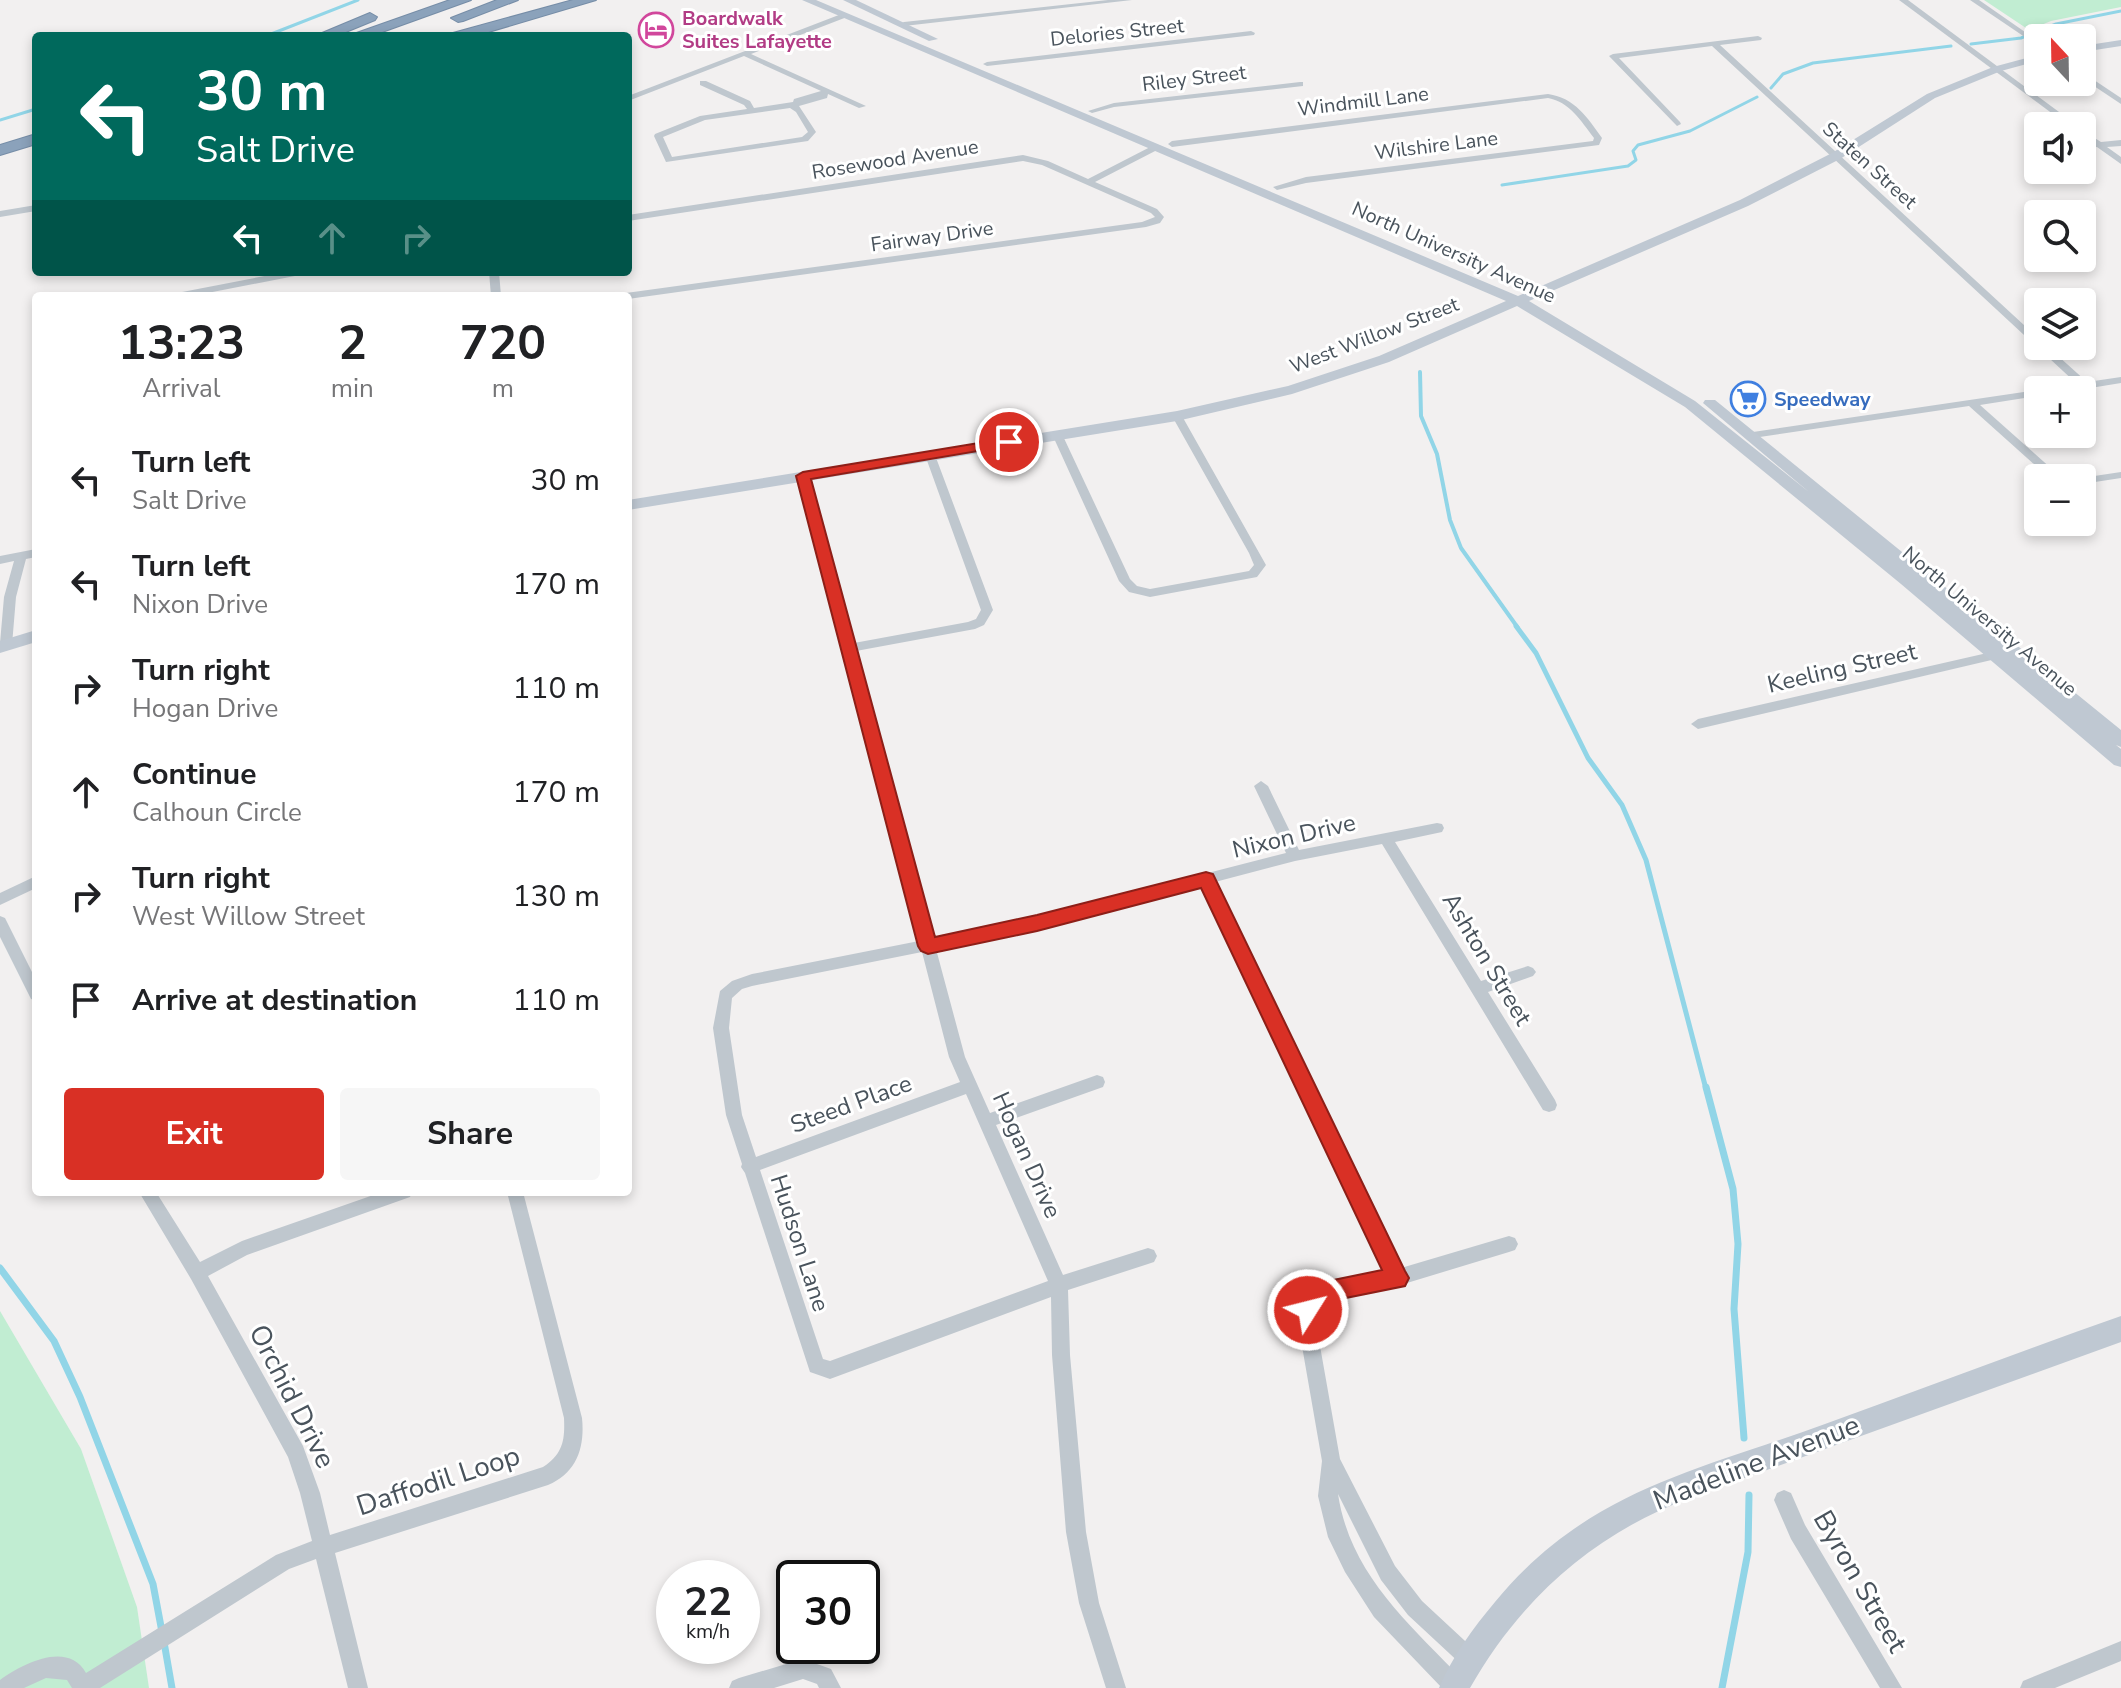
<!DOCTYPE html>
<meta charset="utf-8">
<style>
:root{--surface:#fff;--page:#f6f6f6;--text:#202124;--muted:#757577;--accent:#d93025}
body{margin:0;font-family:"Nunito Sans",sans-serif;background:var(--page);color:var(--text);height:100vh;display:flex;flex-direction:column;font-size:30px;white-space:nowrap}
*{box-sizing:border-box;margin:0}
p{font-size:26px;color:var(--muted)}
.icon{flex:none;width:44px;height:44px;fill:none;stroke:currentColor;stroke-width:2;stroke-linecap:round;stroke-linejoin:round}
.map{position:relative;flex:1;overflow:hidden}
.sheet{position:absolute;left:32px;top:292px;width:600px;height:904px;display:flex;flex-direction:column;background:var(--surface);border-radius:8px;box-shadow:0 4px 12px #0003}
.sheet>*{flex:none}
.top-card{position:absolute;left:32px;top:32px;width:600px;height:244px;border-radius:8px;box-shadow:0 4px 12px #0003;background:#00695c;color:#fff;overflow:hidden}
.needle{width:52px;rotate:338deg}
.tools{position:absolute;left:2024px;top:24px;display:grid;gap:16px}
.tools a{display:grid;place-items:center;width:72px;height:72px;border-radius:8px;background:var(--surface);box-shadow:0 4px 12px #0003;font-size:40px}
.speed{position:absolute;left:656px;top:1560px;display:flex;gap:16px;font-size:40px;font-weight:700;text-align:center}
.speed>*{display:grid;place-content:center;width:104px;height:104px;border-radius:50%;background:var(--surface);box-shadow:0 4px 12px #0003;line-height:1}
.speed small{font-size:20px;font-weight:400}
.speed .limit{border:4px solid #111;border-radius:12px;background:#fff;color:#111}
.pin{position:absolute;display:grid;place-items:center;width:68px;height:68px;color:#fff;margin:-34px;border:4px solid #fff;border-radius:50%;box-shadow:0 2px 8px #0007}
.me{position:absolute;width:88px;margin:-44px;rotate:54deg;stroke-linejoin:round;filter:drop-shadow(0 0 6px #0008)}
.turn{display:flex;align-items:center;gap:28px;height:168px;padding:0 32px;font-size:36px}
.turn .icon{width:104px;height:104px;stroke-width:2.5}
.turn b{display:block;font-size:56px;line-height:68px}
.lanes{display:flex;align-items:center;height:76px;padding:0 32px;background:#0003;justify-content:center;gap:40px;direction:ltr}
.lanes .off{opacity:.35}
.eta{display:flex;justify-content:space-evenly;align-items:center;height:136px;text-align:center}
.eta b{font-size:48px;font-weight:700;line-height:56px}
.button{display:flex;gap:16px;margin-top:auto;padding:16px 32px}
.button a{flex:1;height:92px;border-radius:8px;background:var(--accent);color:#fff;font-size:32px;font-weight:700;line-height:92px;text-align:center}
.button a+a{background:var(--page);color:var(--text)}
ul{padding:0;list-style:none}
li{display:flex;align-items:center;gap:24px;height:104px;padding:0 32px}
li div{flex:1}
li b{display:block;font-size:30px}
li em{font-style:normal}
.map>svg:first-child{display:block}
</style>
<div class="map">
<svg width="2121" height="1688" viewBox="0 0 2121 1688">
<rect width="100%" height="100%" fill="#f2f0f0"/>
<g fill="#c1edd2">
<polygon points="1984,0 2121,0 2121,7 2051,21 2029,30"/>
<polygon points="0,1311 81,1449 137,1607 149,1688 0,1688"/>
</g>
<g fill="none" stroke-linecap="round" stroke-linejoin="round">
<g stroke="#91d5e7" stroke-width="3">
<polyline points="266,36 358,0"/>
<polyline points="1971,44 2021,38 2056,24 2121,11"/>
<polyline points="1771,88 1783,74 1813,63 1951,46"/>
<polyline points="0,120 36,109"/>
<polyline points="1502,185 1628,166 1636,160 1633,151 1638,145 1690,131 1757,97"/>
</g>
<polyline stroke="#91d5e7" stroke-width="4" points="1420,372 1421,416 1437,454 1450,520 1461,548 1518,628"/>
<polyline stroke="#91d5e7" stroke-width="5" points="1516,626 1536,653 1588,758 1622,805 1646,860 1706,1089"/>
<g stroke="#91d5e7" stroke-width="7">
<polyline points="1706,1087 1733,1189 1738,1244 1734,1309 1744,1438"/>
<polyline points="0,1268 54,1341 80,1397 153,1584 162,1632"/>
<polyline points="164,1642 172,1688"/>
<polyline points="1722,1688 1748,1552 1749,1495"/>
</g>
<g stroke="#768da7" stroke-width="2">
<g id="highway">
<polygon points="450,0 471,0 371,36 348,36"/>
<polygon points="497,0 518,0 463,21 458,22 451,18"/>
<polygon points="573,0 596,0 475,36 450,36 453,33"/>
<polygon points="370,13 377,17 375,20 336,36 315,36"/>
<polygon points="36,134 36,144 0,155 0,145"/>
</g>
</g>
<g fill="#bfc7ce" fill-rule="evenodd">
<polygon points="1108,0 1132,0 904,26 900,24 904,22"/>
<polygon points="1899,0 1908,0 2078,126 2069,126"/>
<polygon points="1970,0 1979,0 2038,41 2038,46"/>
<path d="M844,13L848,15L847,17L751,54L866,106L859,108L828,94L827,98L799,106L816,132L808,141L666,162L654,136L655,134L700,116L747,109L744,105L700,85V81H706L750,101L754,108L793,102L794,99L821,91L744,56L628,101V96ZM790,108L796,112L808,132L802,137L672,157L663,137L705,120Z"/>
<polygon points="1251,31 1255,33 1254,35 987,66 983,64 987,62"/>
<polygon points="1758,36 1762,38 1761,40 1720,45 2038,338 2038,346 2047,346 2087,382 2121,377 2121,383 2078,390 2053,390 2054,388 2077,384 1712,46 1619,58 1680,122 1681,124 1677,126 1609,56 1613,54"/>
<polygon points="2082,72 2121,98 2121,104 2082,78"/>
<polygon points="1300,82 1303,82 1303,86 1114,107 1092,113 1088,111 1114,103"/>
<path d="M1548,94C1575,98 1587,117 1602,138L1599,145L1306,183L1277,190L1273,187L1306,177L1593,141L1594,138C1581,121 1570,102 1548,98L1172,147L1168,144L1172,141Z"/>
<polygon points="2082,130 2101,142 2121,140 2121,146 2107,147 2121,157 2121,164 2097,147 2082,149 2082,143 2091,143 2082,136"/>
<polygon points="1156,144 1160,147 1159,149 1095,182 1157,209 1164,217 1160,223 1146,227 628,299 628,296 621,296 626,293 1142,222 1155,217 1151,213 1042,165 1023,161 628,221 628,215 1023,155 1048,161 1088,179"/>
<polygon points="2038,146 2038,152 2030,150 2031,148"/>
<polygon points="36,205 36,211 0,217 0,211"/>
<polygon points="285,272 305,272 300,275 192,296 172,296 177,293"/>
<polygon points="489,272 499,272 501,296 491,296"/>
<polygon points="2038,390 2038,396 1980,405 2053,470 2068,478 2053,478 2045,474 1969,406 1753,438 1748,435 1753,432"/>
<polygon points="1177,413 1182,416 1266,565 1257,577 1150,597 1129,592 1119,581 1052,434 1057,431 1062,434 1130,579 1137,586 1150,589 1249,571 1254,565 1249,553 1172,416"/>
<path d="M930,452L935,455L993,610L984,625L975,629L856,651L933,938L1037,917L1286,853L1254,786L1261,781L1268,786L1299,850L1437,823L1442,824L1444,828L1442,832L1395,842L1481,981L1528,966L1533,968L1536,972L1533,976L1488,992L1555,1100L1557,1105L1555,1110L1549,1112L1543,1110L1382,844L1295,861L1215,882L1401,1268L1509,1236L1515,1238L1518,1244L1515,1250L1509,1252L1397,1286L1325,1300C1315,1308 1316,1317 1317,1329L1340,1459L1395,1566L1422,1601L1478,1653L1481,1660L1478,1667L1471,1670L1464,1667L1408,1615L1381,1580L1338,1494C1350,1574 1409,1624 1462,1679L1465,1688H1442L1374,1617L1345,1572L1328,1537L1318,1496L1322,1461L1299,1329C1298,1311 1300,1296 1316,1286L1385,1272L1202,886L1037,929L936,949L965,1057L990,1113L1097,1075L1103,1077L1105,1082L1103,1087L996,1125L1063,1275L1148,1248L1154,1250L1157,1256L1154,1262L1148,1264L1068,1290L1070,1355L1086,1532L1099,1603L1126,1688H1106L1079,1603L1066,1532L1052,1355L1051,1297L830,1379L810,1372L745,1173L741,1167L742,1164L726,1115L713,1028L720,991L732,981L752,974L919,941L797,476L803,473L809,476L854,643L968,622L976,619L981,610L925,455ZM922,952L949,1057L960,1082L756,1157L742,1115L729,1028L732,998L742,989L752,986ZM966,1094L1048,1281L830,1361L823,1359L760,1170Z"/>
<polygon points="2121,472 2121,478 2082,484 2081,478"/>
<polygon points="36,549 36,557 26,559 16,597 12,645 6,649 2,648 0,643 4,597 14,561 0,564 0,556"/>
<polygon points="1996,651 2002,655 2000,658 1698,729 1691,724 1698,719"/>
<polygon points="36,876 36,888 0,905 0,893"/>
<polygon points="0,916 5,918 36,980 36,1001 31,999 0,937"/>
<path d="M139,1192H156L200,1262L242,1241L382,1192H412L410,1197L247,1255L208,1276L303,1446L320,1493L330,1535L543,1467C563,1454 565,1440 564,1418L507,1192H523L582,1418C585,1447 577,1473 548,1485L335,1553L368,1688H348L316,1559L289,1569L100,1688H72L67,1680L46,1678L24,1688H0V1680C22,1664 68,1640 86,1673L276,1555L312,1541L300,1493L288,1457L191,1279Z"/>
<polygon points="1784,1490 1791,1493 1805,1525 1902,1688 1880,1688 1791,1539 1774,1500 1777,1493"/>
<polygon points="2121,1641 2121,1661 2055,1688 2020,1688 2023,1681"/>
<polygon points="803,1659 831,1669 841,1688 819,1688 817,1684 803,1679 774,1688 729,1688 732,1681 739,1678"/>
</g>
<g fill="#bfc8d2" fill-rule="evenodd">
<polygon points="802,0 816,0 1518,296 1740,200 1832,153 1927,94 1993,67 2038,55 2038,61 2001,71 1935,98 1840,159 1748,206 1529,301 1695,401 1809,492 1703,403 1705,400 1715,400 2121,730 2121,747 2116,745 2121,749 2121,767 2114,765 1901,584 1685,407 1517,306 1389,362 1292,394 1177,421 628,510 628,500 1177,411 1288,386 1379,356 1506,301"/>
<polygon points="843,0 856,0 938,39 929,41"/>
<polygon points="2121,40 2121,46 2082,52 2082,46"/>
<polygon points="36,630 36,642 0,653 0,641"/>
<path d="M2121,1316V1342L1692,1497C1595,1533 1521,1598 1470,1688H1439C1452,1657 1473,1628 1495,1602C1587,1490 1697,1471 1825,1424C1923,1388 2022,1351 2121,1316Z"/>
</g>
<use href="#highway" fill="#8ba2bb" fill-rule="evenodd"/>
</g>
<path fill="#d93025" stroke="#8d1f18" stroke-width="2" d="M1009,438L1014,439V445L811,479L935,937L1037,915L1206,872L1213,874L1405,1271L1409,1278L1405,1286L1326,1302L1321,1306L1316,1318L1308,1321L1299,1318L1296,1310C1301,1298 1303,1291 1314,1284L1382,1270L1201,888L1037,931L928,954L921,951L918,946L796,476L803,472Z"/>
<defs>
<g id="hotel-ring" transform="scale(1.8)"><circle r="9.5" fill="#fff" stroke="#d1479c" stroke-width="1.5"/><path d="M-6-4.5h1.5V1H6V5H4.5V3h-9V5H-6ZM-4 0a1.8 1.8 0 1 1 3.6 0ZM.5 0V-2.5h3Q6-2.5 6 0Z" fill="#d1479c"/></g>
<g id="supermarket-ring" transform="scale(1.8)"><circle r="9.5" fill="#fff" stroke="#3f7fe0" stroke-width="1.5"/><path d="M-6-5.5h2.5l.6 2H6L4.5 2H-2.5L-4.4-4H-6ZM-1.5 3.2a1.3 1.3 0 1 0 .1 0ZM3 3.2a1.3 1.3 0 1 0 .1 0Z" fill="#3f7fe0"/></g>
</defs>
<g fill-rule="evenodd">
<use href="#hotel-ring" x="656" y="30"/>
<use href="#supermarket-ring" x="1748" y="399"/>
</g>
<g text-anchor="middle" stroke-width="6" stroke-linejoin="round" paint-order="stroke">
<g font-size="20" font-weight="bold" fill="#b23c85" stroke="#fff" text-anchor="start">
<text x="682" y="25">Boardwalk<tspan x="682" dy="23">Suites Lafayette</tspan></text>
</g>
<g font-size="20" fill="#49535c" stroke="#fff">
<text transform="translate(1117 32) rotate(-6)" y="7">Delories Street</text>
<text transform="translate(1194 78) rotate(-7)" y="7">Riley Street</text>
<text transform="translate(1363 101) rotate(-7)" y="7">Windmill Lane</text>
<text transform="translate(1436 145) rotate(-7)" y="7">Wilshire Lane</text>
<text transform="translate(895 159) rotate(-9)" y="7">Rosewood Avenue</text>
<text transform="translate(1870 165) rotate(42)" y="7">Staten Street</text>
<text transform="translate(932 236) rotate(-8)" y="7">Fairway Drive</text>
<text transform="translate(1454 252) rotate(24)" y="7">North University Avenue</text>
<text transform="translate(1374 335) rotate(-21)" y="7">West Willow Street</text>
<text transform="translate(1990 621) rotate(40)" y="7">North University Avenue</text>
</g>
<g font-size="20" font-weight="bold" fill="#366cbe" stroke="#fff" text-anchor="start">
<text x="1774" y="406">Speedway</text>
</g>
<g font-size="24" fill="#49535c" stroke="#fff">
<text transform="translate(1842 668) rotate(-13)" y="8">Keeling Street</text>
<text transform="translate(1294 836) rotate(-13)" y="8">Nixon Drive</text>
<text transform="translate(1487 959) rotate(59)" y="8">Ashton Street</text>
<text transform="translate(851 1104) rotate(-20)" y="8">Steed Place</text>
<text transform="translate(1027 1155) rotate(66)" y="8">Hogan Drive</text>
<text transform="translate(800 1243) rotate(72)" y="8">Hudson Lane</text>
</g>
<g font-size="28" fill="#49535c" stroke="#fff">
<text transform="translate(293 1396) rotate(63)" y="10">Orchid Drive</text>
<text transform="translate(1756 1462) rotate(-21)" y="10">Madeline Avenue</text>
<text transform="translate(438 1480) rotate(-18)" y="10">Daffodil Loop</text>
<text transform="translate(1861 1581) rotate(60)" y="10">Byron Street</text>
</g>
</g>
</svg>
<div class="tools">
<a><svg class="needle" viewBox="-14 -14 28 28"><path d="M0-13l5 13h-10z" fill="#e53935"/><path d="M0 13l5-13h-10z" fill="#757577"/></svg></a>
<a><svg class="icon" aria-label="sound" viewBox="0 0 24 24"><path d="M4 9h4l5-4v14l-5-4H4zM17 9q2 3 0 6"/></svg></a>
<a><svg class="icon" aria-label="search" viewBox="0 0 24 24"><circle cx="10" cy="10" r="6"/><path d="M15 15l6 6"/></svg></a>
<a><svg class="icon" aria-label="layers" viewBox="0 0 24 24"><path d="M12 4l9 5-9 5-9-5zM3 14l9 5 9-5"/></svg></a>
<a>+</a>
<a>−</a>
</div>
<div class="speed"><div>22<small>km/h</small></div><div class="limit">30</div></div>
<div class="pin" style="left:1009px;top:442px;background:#d93025"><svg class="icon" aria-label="arrive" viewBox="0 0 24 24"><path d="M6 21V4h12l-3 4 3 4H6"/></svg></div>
<svg class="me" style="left:1308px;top:1310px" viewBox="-20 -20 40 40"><circle r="17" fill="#d93025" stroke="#fff" stroke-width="3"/><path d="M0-11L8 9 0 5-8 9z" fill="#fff"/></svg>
<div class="top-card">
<div class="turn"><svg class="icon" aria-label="left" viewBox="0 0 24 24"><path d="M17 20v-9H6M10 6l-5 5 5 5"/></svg><div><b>30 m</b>Salt Drive</div></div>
<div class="lanes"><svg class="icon" aria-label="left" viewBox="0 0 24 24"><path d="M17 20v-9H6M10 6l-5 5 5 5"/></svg><svg class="icon off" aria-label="ahead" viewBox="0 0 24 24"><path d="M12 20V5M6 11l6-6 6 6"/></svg><svg class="icon off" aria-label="right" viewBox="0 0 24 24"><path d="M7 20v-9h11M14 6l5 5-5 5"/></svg></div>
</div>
<section class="sheet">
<div class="eta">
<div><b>13:23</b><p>Arrival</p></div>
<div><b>2</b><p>min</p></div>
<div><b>720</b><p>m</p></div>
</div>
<ul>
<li><svg class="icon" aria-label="left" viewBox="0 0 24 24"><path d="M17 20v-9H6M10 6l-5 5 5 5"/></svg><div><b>Turn left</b><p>Salt Drive</p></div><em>30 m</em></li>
<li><svg class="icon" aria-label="left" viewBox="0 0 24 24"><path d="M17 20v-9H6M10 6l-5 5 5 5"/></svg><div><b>Turn left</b><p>Nixon Drive</p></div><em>170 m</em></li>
<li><svg class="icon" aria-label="right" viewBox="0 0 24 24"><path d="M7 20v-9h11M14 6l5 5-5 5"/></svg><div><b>Turn right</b><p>Hogan Drive</p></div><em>110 m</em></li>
<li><svg class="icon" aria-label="ahead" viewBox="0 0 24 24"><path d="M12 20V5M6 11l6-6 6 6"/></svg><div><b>Continue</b><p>Calhoun Circle</p></div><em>170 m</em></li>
<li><svg class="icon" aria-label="right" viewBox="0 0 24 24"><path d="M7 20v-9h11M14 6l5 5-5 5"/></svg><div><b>Turn right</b><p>West Willow Street</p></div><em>130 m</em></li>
<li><svg class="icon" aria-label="arrive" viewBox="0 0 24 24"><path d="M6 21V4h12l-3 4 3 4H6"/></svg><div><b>Arrive at destination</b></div><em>110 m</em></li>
</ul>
<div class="button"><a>Exit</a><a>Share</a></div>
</section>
</div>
